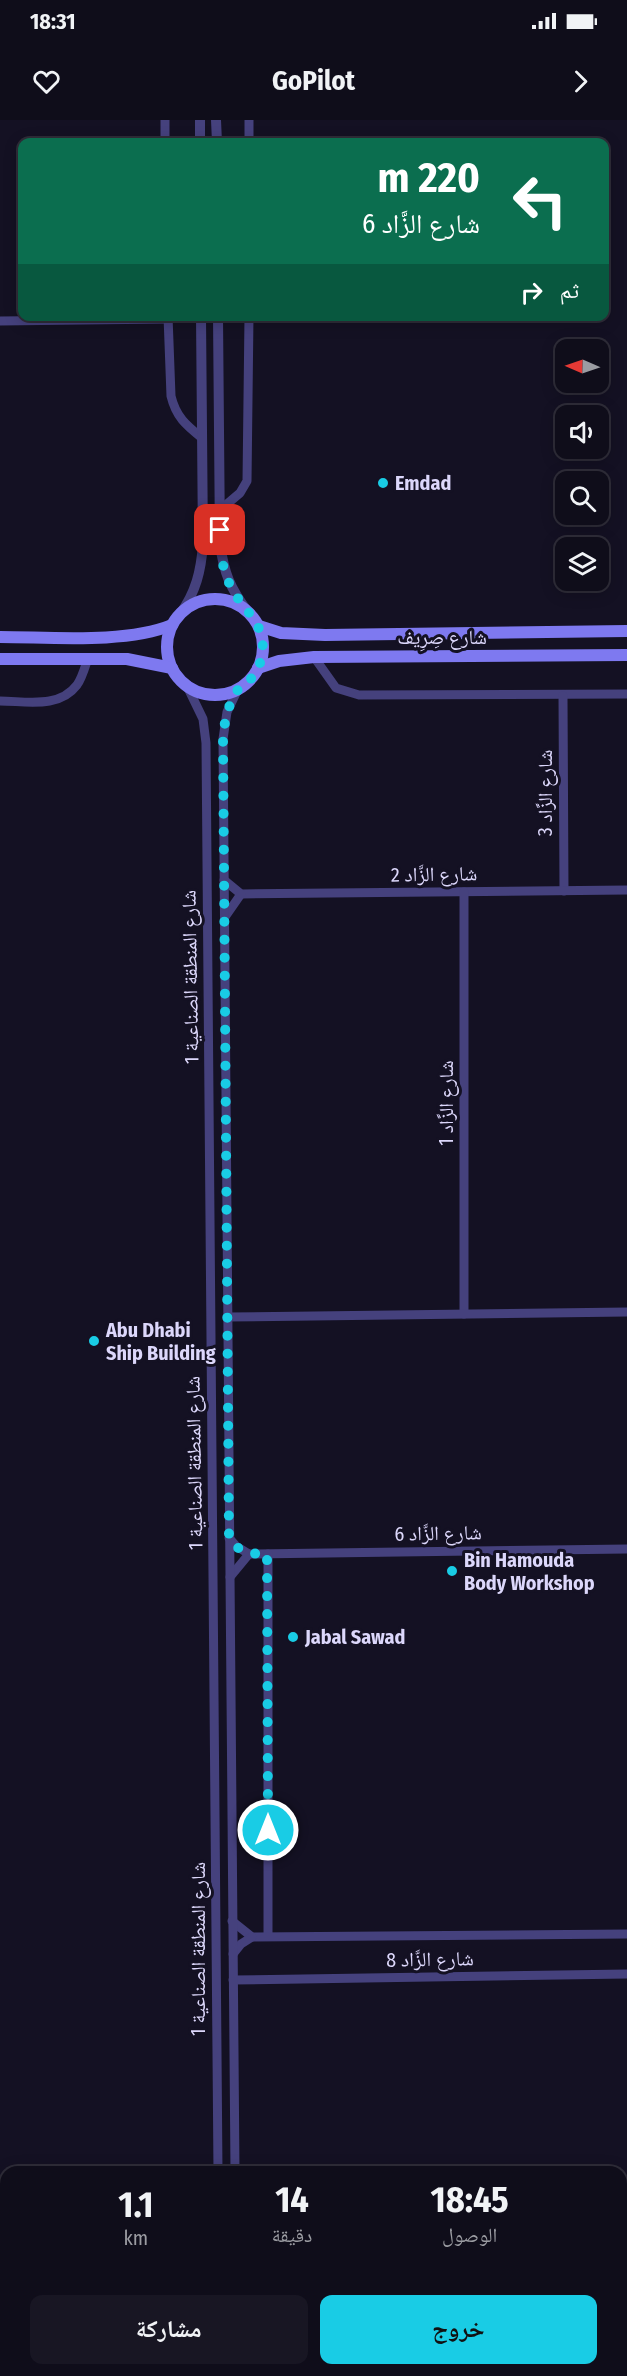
<!DOCTYPE html>
<html lang="ar">
<meta charset="utf-8">
<style>
:root{--surface:#0f0d1a;--page:#181623;--text:#f1f3f6;--muted:#9b9ca2;--line:#2f2d39;--accent:#19cce5}
body{margin:0;font-family:"Fira Sans Condensed","Noto Naskh Arabic",sans-serif;background:var(--page);color:var(--text);direction:rtl;height:100vh;display:flex;flex-direction:column;font-size:22px;white-space:nowrap}
*{box-sizing:border-box;margin:0}
p{font-size:20px;color:var(--muted)}
.icon{flex:none;width:33px;height:33px;fill:none;stroke:currentColor;stroke-width:2;stroke-linecap:round;stroke-linejoin:round}
.map{position:relative;flex:1;overflow:hidden;direction:ltr}
.details{position:absolute;left:0px;top:2046px;width:627px;height:210px;display:flex;flex-direction:column;background:var(--surface);border-radius:18px 18px 0 0;box-shadow:0 3px 15px #0003,0 0 0 2px var(--line);direction:rtl}
.details>*{flex:none}
.guide{position:absolute;left:18px;top:18px;width:591px;height:183px;border-radius:12px;box-shadow:0 3px 15px #0003,0 0 0 2px var(--line);direction:rtl;background:#0b6e4f;color:#fff;overflow:hidden}
.needle{width:39px;rotate:272deg}
.fabs{position:absolute;left:555px;top:219px;display:grid;gap:12px}
.fabs a{display:grid;place-items:center;width:54px;height:54px;border-radius:12px;background:var(--surface);box-shadow:0 3px 15px #0003,0 0 0 2px var(--line);font-size:30px}
.pin{position:absolute;display:grid;place-items:center;width:51px;height:51px;color:#fff;margin:-26px;border-radius:12px;box-shadow:0 3px 9px #0006}
.me{position:absolute;width:66px;margin:-33px;rotate:0deg;stroke-linejoin:round;filter:drop-shadow(0 0 4px #0008)}
.turn{display:flex;align-items:center;gap:21px;height:126px;padding:0 30px;font-size:27px}
.turn .icon{width:78px;height:78px;stroke-width:2.5}
.turn b{display:block;font-size:42px;line-height:51px}
.then{display:flex;align-items:center;height:57px;padding:0 30px;background:#0003;gap:12px;font-size:22px}
.eta{display:flex;justify-content:space-evenly;align-items:center;height:102px;text-align:center}
.eta b{font-size:36px;font-weight:700;line-height:42px}
.button{display:flex;gap:12px;margin-top:auto;padding:12px 30px}
.button a{flex:1;height:69px;border-radius:12px;background:var(--accent);color:#111;font-size:24px;font-weight:700;line-height:69px;text-align:center}
.button a+a{background:var(--page);color:var(--text)}
.status{display:flex;justify-content:space-between;align-items:center;height:42px;padding:0 30px;background:var(--surface);direction:ltr}
.status svg{height:16px;fill:currentColor}
header{display:flex;justify-content:space-between;align-items:center;height:78px;padding:0 30px;background:var(--surface);font-size:27px;font-weight:700}
.map>svg:first-child{display:block}
</style>
<div class="status"><b>18:31</b><svg viewBox="0 0 49 12"><path d="M0 12V9h3v3zM5 12V6h3v6zM10 12V3h3v9zM15 12V0h3v12zM26 1h20v11H26zM47 4h2v5h-2z"/></svg></div>
<header><svg class="icon" aria-label="forward" viewBox="0 0 24 24"><path d="M9 5l7 7-7 7"/></svg>GoPilot<svg class="icon" aria-label="heart" viewBox="0 0 24 24"><path d="M12 20l-8-8c-3-5 5-10 8-4 3-6 11-1 8 4z"/></svg></header>
<div class="map">
<svg width="627" height="2256" viewBox="0 0 627 2256">
<rect width="100%" height="100%" fill="#141123"/>
<polygon fill="#0f1f3e" points="6,2146 6,2250 349,2250 361,2256 0,2256 0,2153"/>
<g fill="none" stroke-linecap="round" stroke-linejoin="round">
<g stroke="#45417d" stroke-width="9">
<polyline points="165,0 165,22"/>
<polyline points="249,0 249,22"/>
<path d="M168,196L171,276C176,297 186,305 202,318"/>
<polyline points="0,201 168,199"/>
<polyline points="220,390 240,373 247,361 249,196"/>
<polyline points="314,537 336,568 359,575 627,574"/>
<polyline points="187,566 203,599 206,623 218,2052"/>
<polyline points="563,576 564,771"/>
<path d="M0,581C26,581 59,589 77,565C82,558 85,547 88,538"/>
<polyline points="224,760 241,774 627,770"/>
<polyline points="464,772 464,1194"/>
<polyline points="225,797 241,774"/>
<polyline points="227,1197 627,1192"/>
<polyline points="229,1418 236,1426 249,1434 627,1429"/>
<polyline points="268,1434 268,1816"/>
<polyline points="230,1457 249,1434"/>
<polyline points="232,1801 252,1817 627,1814"/>
<polyline points="233,1834 241,1824 252,1817"/>
<polyline points="233,1860 627,1854"/>
<polyline points="235,2052 223,619 227,592 238,569"/>
</g>
<g stroke="#45417d" stroke-width="10">
<polyline points="200,0 200,22"/>
<polyline points="216,0 217,22"/>
<path d="M218,196L220,424C224,453 230,468 248,492"/>
<path d="M180,494C196,472 201,451 203,424L201,196"/>
</g>
<g stroke="#7e79f0" stroke-width="12">
<circle cx="215" cy="527" r="48"/>
<polyline points="259,506 281,513 325,515 627,511"/>
<path d="M0,517C51,517 125,524 172,505"/>
<polyline points="0,539 127,539 172,548"/>
<polyline points="258,548 279,541 314,537 627,535"/>
</g>
</g>
<g fill="none" stroke-linecap="round" stroke-linejoin="round">
<path stroke="#19cce5" stroke-width="10" stroke-dasharray="0 18" d="M220,410C220,432 222,453 234,472C243,488 259,500 262,519C265,535 259,551 248,562C244,565 240,567 237,571C228,585 224,602 223,619L229,1418C239,1433 250,1434 267,1434L268,1710"/>
</g>
<g fill="#19cce5" stroke="#141123" stroke-width="2">
<circle cx="383" cy="363" r="6"/>
<circle cx="94" cy="1221" r="6"/>
<circle cx="452" cy="1451" r="6"/>
<circle cx="293" cy="1517" r="6"/>
</g>
<g text-anchor="middle" stroke-width="6" stroke-linejoin="round" paint-order="stroke">
<g font-size="20" font-weight="bold" fill="#dcd7fb" stroke="#141123" text-anchor="start">
<text x="395" y="370">Emdad</text>
<text x="106" y="1217">Abu Dhabi<tspan x="106" dy="23">Ship Building</tspan></text>
<text x="464" y="1447">Bin Hamouda<tspan x="464" dy="23">Body Workshop</tspan></text>
<text x="305" y="1524">Jabal Sawad</text>
</g>
<g font-size="20" fill="#dcd7fb" stroke="#141123">
<text x="442" y="524">شارع صِرِيف</text>
<text transform="translate(545 673) rotate(-90)" y="7">شارع الزَّاد 3</text>
<text transform="translate(434 754) rotate(-1)" y="7">شارع الزَّاد 2</text>
<text transform="translate(190 857) rotate(-91)" y="7">شارع المنطقة الصناعية 1</text>
<text transform="translate(446 983) rotate(-90)" y="7">شارع الزَّاد 1</text>
<text transform="translate(194 1343) rotate(-91)" y="7">شارع المنطقة الصناعية 1</text>
<text transform="translate(438 1413) rotate(-1)" y="7">شارع الزَّاد 6</text>
<text transform="translate(198 1829) rotate(-90)" y="7">شارع المنطقة الصناعية 1</text>
<text transform="translate(430 1839) rotate(-1)" y="7">شارع الزَّاد 8</text>
</g>
</g>
</svg>
<div class="fabs">
<a><svg class="needle" viewBox="-14 -14 28 28"><path d="M0-13l5 13h-10z" fill="#e53935"/><path d="M0 13l5-13h-10z" fill="#9b9ca2"/></svg></a>
<a><svg class="icon" aria-label="sound" viewBox="0 0 24 24"><path d="M4 9h4l5-4v14l-5-4H4zM17 9q2 3 0 6"/></svg></a>
<a><svg class="icon" aria-label="search" viewBox="0 0 24 24"><circle cx="10" cy="10" r="6"/><path d="M15 15l6 6"/></svg></a>
<a><svg class="icon" aria-label="layers" viewBox="0 0 24 24"><path d="M12 4l9 5-9 5-9-5zM3 14l9 5 9-5"/></svg></a>
</div>
<div class="pin" style="left:220px;top:410px;background:#d93025"><svg class="icon" aria-label="arrive" viewBox="0 0 24 24"><path d="M6 21V4h12l-3 4 3 4H6"/></svg></div>
<svg class="me" style="left:268px;top:1710px" viewBox="-20 -20 40 40"><circle r="17" fill="#19cce5" stroke="#fff" stroke-width="3"/><path d="M0-11L8 9 0 5-8 9z" fill="#fff"/></svg>
<div class="guide">
<div class="turn"><svg class="icon" aria-label="left" viewBox="0 0 24 24"><path d="M17 20v-9H6M10 6l-5 5 5 5"/></svg><div><b>220 m</b>شارع الزَّاد 6</div></div>
<div class="then">ثم<svg class="icon" aria-label="right" viewBox="0 0 24 24"><path d="M7 20v-9h11M14 6l5 5-5 5"/></svg></div>
</div>
<section class="details">
<div class="eta">
<div><b>18:45</b><p>الوصول</p></div>
<div><b>14</b><p>دقيقة</p></div>
<div><b>1.1</b><p>km</p></div>
</div>
<div class="button"><a>خروج</a><a>مشاركة</a></div>
</section>
</div>
